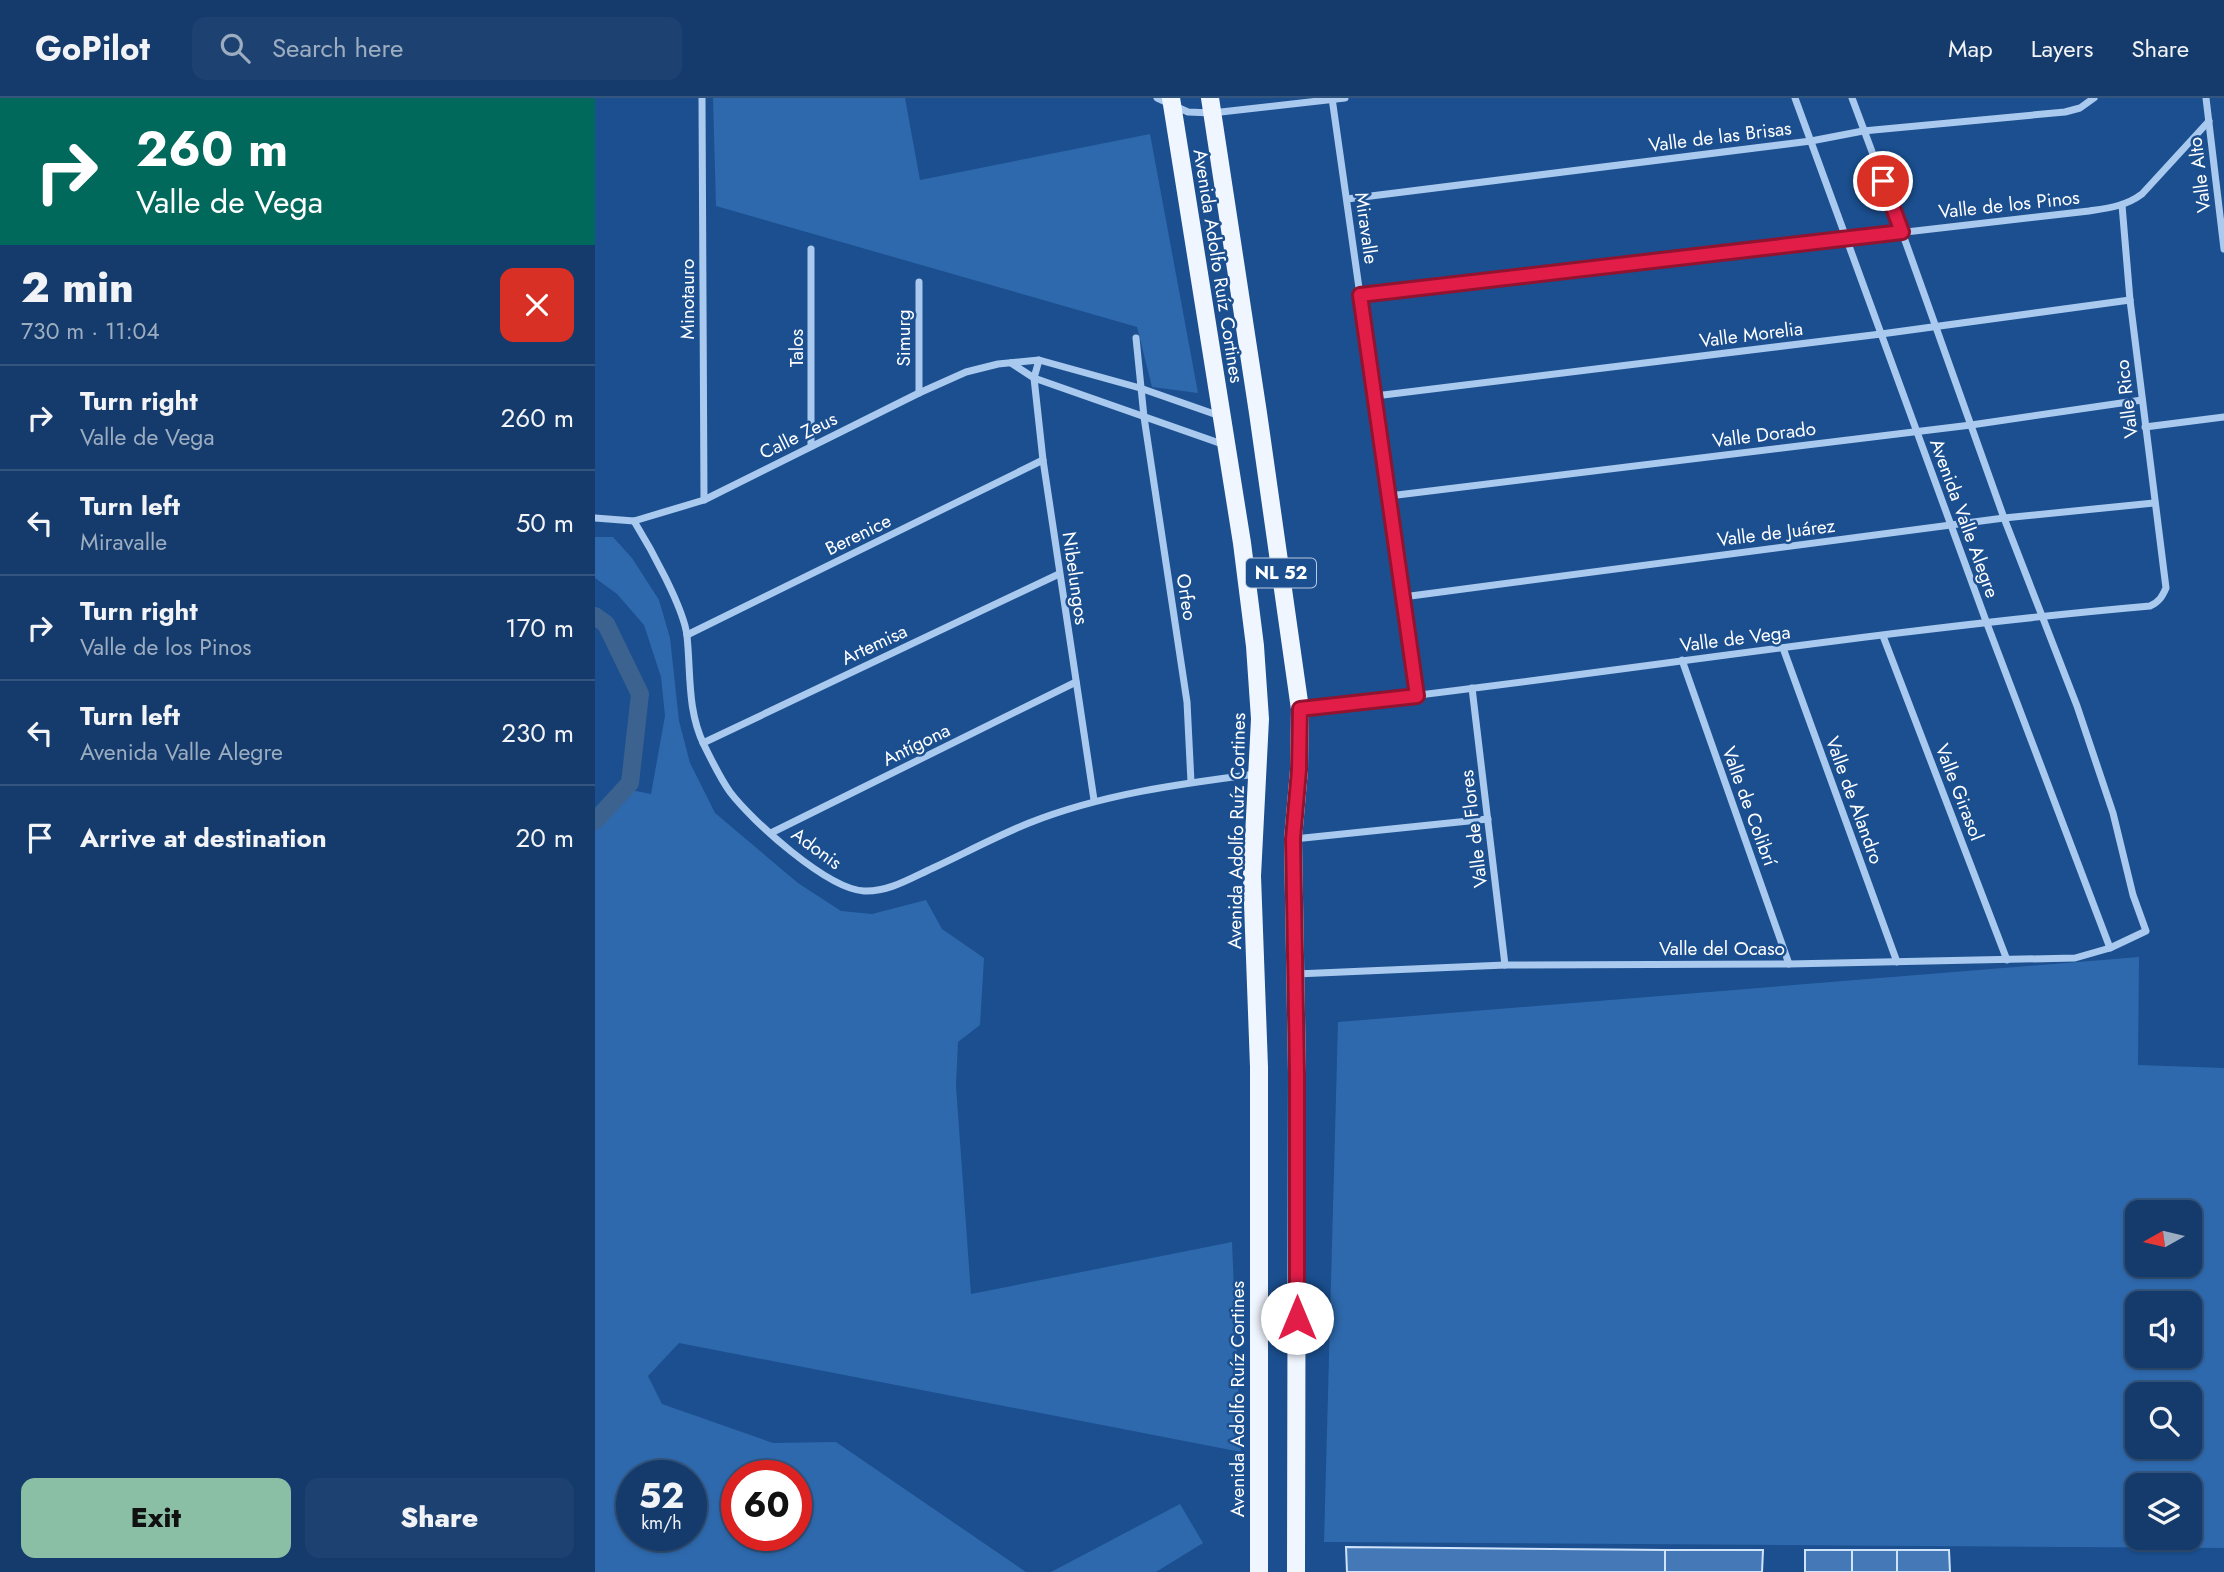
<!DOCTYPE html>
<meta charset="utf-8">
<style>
:root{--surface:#143b6b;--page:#1d4271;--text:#f1f3f6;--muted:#9dadc1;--line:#33557e;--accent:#8abfa5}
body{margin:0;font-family:Jost,sans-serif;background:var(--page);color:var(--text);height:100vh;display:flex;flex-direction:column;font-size:26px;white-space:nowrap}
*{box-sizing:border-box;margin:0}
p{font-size:23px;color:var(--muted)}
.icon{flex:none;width:38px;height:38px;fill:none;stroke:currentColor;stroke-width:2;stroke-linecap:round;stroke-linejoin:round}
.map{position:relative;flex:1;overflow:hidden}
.panel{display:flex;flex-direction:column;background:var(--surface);width:595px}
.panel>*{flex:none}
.top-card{background:#00695c;color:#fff;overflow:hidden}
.needle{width:46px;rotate:262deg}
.tools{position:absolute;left:1530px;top:1102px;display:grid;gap:14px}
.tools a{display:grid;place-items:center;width:77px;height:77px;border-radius:14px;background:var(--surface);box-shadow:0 2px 5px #0004,0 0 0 2px var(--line);font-size:35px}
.speed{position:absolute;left:21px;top:1362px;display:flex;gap:14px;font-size:35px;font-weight:700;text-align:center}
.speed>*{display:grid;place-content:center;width:91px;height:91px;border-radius:50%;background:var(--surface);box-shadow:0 2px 5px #0004,0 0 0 2px var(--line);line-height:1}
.speed small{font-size:18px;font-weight:400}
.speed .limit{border:10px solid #d22;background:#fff;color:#111}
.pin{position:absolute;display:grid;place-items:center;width:60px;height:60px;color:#fff;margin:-30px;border:4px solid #fff;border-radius:50%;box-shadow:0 2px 7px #0007}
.me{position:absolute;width:77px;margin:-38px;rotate:0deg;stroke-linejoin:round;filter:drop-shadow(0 0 5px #0008)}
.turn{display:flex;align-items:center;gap:24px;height:147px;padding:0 21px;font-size:32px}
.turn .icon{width:91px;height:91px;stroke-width:2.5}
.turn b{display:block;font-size:49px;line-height:60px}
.round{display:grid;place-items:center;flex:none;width:74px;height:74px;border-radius:14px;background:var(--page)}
.summary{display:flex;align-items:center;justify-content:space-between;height:119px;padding:0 21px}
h1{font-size:42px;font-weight:800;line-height:52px}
.primary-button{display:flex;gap:14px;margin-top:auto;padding:14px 21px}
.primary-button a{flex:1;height:80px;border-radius:14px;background:var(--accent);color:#111;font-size:28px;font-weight:800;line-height:80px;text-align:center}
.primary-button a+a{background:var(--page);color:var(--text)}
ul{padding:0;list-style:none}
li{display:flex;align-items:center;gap:21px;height:105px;padding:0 21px;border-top:2px solid var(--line)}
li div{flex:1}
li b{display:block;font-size:26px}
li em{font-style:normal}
header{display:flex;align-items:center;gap:42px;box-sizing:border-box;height:98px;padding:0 35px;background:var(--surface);border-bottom:2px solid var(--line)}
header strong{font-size:33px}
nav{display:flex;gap:38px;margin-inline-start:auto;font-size:24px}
.search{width:490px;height:63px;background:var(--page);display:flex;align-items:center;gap:18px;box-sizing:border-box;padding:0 24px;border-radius:14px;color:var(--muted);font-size:26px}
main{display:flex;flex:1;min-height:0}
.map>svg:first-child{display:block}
</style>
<header>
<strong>GoPilot</strong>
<div class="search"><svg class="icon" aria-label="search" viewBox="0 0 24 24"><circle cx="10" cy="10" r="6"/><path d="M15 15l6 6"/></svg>Search here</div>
<nav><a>Map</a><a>Layers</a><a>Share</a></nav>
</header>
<main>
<section class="panel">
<div class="top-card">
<div class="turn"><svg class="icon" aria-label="right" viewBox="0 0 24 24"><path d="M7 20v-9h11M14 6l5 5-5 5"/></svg><div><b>260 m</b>Valle de Vega</div></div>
</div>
<div class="summary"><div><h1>2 min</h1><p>730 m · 11:04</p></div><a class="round" style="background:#d93025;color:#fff"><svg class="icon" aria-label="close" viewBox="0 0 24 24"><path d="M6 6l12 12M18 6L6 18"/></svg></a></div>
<ul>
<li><svg class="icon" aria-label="right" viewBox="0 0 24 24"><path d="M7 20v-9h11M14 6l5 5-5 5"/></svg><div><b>Turn right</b><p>Valle de Vega</p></div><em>260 m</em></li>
<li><svg class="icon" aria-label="left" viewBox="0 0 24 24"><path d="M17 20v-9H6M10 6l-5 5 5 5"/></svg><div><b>Turn left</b><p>Miravalle</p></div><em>50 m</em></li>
<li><svg class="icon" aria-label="right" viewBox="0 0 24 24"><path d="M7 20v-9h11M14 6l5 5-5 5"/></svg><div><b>Turn right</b><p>Valle de los Pinos</p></div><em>170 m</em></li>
<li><svg class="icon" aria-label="left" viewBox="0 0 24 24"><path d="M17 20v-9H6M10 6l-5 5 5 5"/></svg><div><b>Turn left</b><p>Avenida Valle Alegre</p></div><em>230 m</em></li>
<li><svg class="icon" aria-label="arrive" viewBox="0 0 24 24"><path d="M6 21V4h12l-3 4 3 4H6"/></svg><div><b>Arrive at destination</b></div><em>20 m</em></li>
</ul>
<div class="primary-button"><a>Exit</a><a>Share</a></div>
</section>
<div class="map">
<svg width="1629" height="1474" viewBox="0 0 1629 1474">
<rect width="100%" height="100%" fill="#1b4f8f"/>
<g fill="#2e69ad" fill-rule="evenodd">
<polygon points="118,0 310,0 325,82 555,36 603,295 557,289 542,229 121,108"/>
<path d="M0,439H18L37,460L64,502L75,540L84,623L95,665L120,715L203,785L246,813L277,816L331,802L347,831L389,860L385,927L363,944L361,988L376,1196L637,1144L646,1354L84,1245L53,1278L67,1306L178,1345L241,1344L431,1474H0V719L21,689L56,696L70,618L66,579L49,527L22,496L0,480ZM37,1377H96V1437H37ZM142,1377H201V1437H142Z"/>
<path d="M1544,859L1543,967L1629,970V1450L729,1444L743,924ZM1542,1115H1594V1167H1542ZM1542,1206H1594V1258H1542ZM1542,1297H1594V1349H1542ZM1542,1388H1594V1440H1542Z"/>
<polygon points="585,1406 608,1445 561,1474 456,1474"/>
</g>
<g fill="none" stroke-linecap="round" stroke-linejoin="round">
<polyline stroke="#3c6290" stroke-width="18" points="0,518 11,526 45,596 35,685 0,723"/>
</g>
<g fill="#4478b7" stroke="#cfe3fa" stroke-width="2">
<polygon points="751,1449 1070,1452 1070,1474 752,1474"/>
<polygon points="1070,1452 1168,1452 1167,1474 1070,1474"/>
<rect x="1210" y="1452" width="47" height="22"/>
<rect x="1257" y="1452" width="45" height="22"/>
<polygon points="1302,1452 1354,1452 1355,1474 1302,1474"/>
</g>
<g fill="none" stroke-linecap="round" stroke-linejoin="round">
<g stroke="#a9c9ee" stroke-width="7">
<polyline points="107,0 109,402"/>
<polyline points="562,0 593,14 617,15 750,0"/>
<polyline points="737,0 822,598"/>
<polyline points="1200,0 1391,523 1515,850"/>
<polyline points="1611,0 1629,151"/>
<polyline points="752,101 1216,43 1268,33 1470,14 1485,10 1499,0"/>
<path d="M765,197L1494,113C1514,110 1531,108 1547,96L1614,23"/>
<polyline points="541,240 549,319 592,604 596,684"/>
<polyline points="444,262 439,280 448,362 499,702"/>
<polyline points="416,265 439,280 630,347"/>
<polyline points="324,295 324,184"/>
<polyline points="780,298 1286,236 1535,202"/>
<polyline points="1550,329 1629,319"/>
<polyline points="216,348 216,151"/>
<polyline points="794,398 1376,327 1547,302"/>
<polyline points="0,420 39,423 109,402 324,295 371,274 403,266 444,262 545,290 625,318"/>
<path d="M39,423C55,449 89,510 92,538C96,576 92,612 109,647C117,663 125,680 135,694C157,723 232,791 269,793C294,794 316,780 338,770C370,755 402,738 434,725C507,696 584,686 661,676"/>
<polyline points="808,499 1409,420 1559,405"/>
<polyline points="92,537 448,362"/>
<polyline points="1288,538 1412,862"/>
<polyline points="1188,550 1302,864"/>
<polyline points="1087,562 1194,866"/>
<polyline points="877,590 910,867"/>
<path d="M705,611C989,580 1271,533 1555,508C1564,504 1567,499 1571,490L1535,202L1527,107"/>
<polyline points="108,645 464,476"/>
<polyline points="176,735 481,584"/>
<polyline points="699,741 893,721"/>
<polyline points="701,876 910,867 1194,866 1480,860 1515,850 1551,833 1538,797 1518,715 1482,608 1409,420 1307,134 1257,0"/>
</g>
<g stroke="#f0f6ff" stroke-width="18">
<polyline points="576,0 647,445 660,548 665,621 657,778 664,969 664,1474"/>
<polyline points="615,0 663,315 705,611 704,672 698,741 702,974 701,1474"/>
</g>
</g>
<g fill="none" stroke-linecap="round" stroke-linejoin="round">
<g stroke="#92132f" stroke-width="18">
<polyline id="route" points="702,1220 702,974 698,741 704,672 705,611 822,598 765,197 1307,134 1288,83"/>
</g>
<use href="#route" stroke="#e11d48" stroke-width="12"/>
</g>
<g text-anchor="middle" stroke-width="5" stroke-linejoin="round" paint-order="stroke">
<rect fill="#1b4f8f" stroke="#bbcadd" stroke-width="2" x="651" y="460.5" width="70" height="29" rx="5"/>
<g font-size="18" font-weight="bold" fill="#fff">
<text x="686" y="481">NL 52</text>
</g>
<g font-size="19" fill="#fff" stroke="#1b4f8f">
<text transform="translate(1125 38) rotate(-7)" y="7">Valle de las Brisas</text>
<text transform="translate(1604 77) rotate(-97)" y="7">Valle Alto</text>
<text transform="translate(1414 106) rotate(-6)" y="7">Valle de los Pinos</text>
<text transform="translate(772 130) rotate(82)" y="7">Miravalle</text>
<text transform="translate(624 168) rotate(81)" y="7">Avenida Adolfo Ruíz Cortines</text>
<text transform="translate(92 201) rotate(-90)" y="7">Minotauro</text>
<text transform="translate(1156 236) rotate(-7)" y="7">Valle Morelia</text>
<text transform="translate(308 240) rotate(-90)" y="7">Simurg</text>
<text transform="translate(201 250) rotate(-90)" y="7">Talos</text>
<text transform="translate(1531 301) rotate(-97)" y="7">Valle Rico</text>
<text transform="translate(1169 336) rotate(-7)" y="7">Valle Dorado</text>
<text transform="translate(203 337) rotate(-26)" y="7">Calle Zeus</text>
<text transform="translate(1370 420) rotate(70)" y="7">Avenida Valle Alegre</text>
<text transform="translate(1181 434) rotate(-7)" y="7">Valle de Juárez</text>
<text transform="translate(263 436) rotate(-26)" y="7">Berenice</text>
<text transform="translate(481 480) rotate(82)" y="7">Nibelungos</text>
<text transform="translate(592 499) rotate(81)" y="7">Orfeo</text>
<text transform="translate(1140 540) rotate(-7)" y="7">Valle de Vega</text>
<text transform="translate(279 546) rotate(-25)" y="7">Artemisa</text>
<text transform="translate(321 646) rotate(-26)" y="7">Antígona</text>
<text transform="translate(1365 694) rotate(69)" y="7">Valle Girasol</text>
<text transform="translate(1260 702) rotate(70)" y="7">Valle de Alandro</text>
<text transform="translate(1155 708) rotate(70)" y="7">Valle de Colibrí</text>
<text transform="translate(878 731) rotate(-97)" y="7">Valle de Flores</text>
<text transform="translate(641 733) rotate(-89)" y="7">Avenida Adolfo Ruíz Cortines</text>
<text transform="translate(222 750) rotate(36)" y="7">Adonis</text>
<text x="1127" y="857">Valle del Ocaso</text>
<text transform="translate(642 1301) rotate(-90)" y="7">Avenida Adolfo Ruíz Cortines</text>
</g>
</g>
</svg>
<div class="tools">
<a><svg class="needle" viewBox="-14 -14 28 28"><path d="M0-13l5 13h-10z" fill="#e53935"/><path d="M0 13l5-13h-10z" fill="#9dadc1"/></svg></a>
<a><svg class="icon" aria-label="sound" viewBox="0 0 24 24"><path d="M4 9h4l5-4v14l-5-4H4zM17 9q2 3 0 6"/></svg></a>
<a><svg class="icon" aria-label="search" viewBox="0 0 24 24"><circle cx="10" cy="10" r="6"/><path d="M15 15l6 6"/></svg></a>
<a><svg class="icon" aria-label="layers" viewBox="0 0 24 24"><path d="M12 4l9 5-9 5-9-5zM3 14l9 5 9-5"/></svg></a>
</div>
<div class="speed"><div>52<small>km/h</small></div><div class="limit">60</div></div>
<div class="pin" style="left:1288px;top:83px;background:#d93025"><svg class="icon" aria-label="arrive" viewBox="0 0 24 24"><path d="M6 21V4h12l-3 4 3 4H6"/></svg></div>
<svg class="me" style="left:702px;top:1220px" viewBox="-20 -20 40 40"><circle r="19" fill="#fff"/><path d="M0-13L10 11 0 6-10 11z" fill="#e11d48"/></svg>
</div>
</main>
